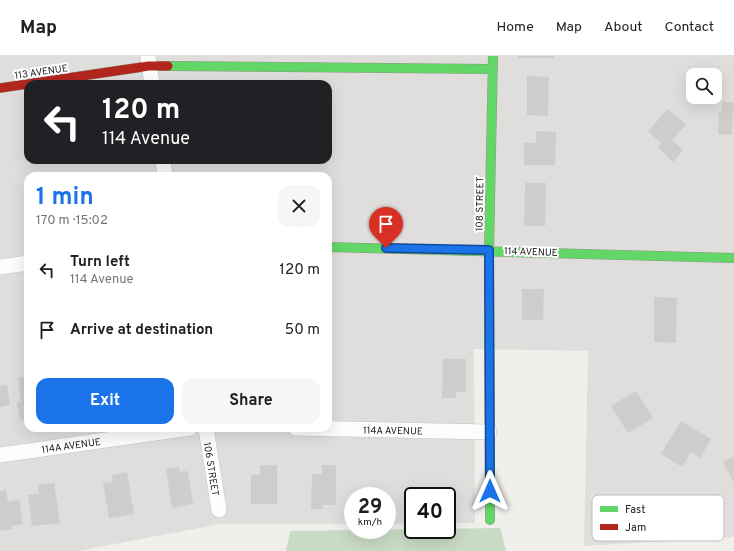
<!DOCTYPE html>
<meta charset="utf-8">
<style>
:root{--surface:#fff;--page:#f6f6f6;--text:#202124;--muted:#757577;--line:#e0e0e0;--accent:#1a73e8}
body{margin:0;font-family:Overpass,sans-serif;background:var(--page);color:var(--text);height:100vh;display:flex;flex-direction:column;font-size:15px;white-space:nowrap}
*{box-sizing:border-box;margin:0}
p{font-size:13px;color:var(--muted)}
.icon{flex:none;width:22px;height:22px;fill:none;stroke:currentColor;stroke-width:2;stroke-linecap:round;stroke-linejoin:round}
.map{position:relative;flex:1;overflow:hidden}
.panel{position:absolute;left:24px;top:116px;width:308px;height:260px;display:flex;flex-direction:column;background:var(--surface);border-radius:12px;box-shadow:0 4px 16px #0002}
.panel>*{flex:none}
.banner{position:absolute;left:24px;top:24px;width:308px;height:84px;border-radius:12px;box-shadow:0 4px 16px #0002;background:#202124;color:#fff;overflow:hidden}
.fabs{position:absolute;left:686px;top:12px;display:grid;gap:8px}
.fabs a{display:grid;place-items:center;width:36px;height:36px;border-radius:8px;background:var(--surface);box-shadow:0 4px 16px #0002;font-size:20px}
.speed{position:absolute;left:344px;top:431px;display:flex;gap:8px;font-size:20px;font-weight:700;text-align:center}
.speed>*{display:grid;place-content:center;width:52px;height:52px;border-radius:50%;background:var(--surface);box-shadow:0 4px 16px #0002;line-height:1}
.speed small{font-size:10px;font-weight:400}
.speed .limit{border:2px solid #111;border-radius:6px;background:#fff;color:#111}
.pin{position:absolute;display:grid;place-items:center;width:34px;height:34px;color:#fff;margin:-41px -17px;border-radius:50% 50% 50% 0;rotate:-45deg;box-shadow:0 0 4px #0007}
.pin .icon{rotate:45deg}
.me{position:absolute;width:44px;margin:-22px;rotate:0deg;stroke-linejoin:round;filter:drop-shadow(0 0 3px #0008)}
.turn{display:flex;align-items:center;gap:14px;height:84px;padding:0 12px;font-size:18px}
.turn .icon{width:52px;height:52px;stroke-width:2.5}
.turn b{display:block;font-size:28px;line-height:34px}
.round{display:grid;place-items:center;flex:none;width:42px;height:42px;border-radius:12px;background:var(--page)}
.headline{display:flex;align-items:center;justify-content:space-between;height:68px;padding:0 12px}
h1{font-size:24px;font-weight:700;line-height:30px;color:var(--accent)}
.button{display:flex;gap:8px;margin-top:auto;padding:8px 12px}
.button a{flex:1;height:46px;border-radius:12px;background:var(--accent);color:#fff;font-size:16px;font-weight:700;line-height:46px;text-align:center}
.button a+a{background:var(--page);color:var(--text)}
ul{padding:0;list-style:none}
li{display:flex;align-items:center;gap:12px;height:60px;padding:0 12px}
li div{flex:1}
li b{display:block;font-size:15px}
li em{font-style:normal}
header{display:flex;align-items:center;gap:24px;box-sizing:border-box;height:56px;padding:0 20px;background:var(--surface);border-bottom:1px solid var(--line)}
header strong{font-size:19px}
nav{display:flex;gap:22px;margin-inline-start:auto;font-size:14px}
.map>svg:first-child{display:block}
</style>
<header>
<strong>Map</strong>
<nav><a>Home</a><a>Map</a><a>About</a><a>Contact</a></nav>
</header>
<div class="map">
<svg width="734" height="495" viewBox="0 0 734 495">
<rect width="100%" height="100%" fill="#f0efeb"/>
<path fill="#dfdedc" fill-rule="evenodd" d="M0,0H734V481L584,490L588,295L474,293L475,467H447V440H413V467L387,468V440H353V468H220L78,495H0ZM693,19H715V41H693ZM28,28H328V104H28ZM28,120H328V372H28Z"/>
<polygon fill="#c8dbc4" points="500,472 506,495 286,495 290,475"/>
<g fill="#cecdcb">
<rect x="518" y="0" width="36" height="2"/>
<polygon points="527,20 549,21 548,60 527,59"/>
<polygon points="722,46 734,46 732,79 718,78 719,55 722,55"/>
<polygon points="668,53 686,69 672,84 683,94 673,106 658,91 661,87 648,75"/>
<polygon points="536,75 556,76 555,109 524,109 524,87 536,87"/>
<polygon points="525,127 546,127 545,170 524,170"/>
<polygon points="522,233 544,233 543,264 522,264"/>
<polygon points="654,241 677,242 676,287 654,286"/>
<polygon points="443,303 466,303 466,336 456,336 456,342 442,342"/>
<polygon points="28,320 28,363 20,364 17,347 21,346 18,322"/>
<polygon points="7,329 10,349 0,351 0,330"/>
<polygon points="636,335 653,362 628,377 611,350"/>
<polygon points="681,365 711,383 700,402 691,396 682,411 661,398"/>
<polygon points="734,400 734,427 723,406"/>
<polygon points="260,409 277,409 277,448 251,448 251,419 260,419"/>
<polygon points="322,409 336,409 336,449 323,449 323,453 311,453 312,418 322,418"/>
<polygon points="179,411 180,416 188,415 193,448 172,452 166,413"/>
<polygon points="127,416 134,458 109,462 103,427 113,426 112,419"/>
<polygon points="54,427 60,467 32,470 28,439 39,438 38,429"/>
<polygon points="6,434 8,446 19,444 23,468 12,470 12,473 0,475 0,435"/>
</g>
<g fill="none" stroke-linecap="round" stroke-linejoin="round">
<g stroke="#c3c3c1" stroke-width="16">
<g id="street">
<polyline points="148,1 152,28"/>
<polyline points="163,104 165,120"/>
<polyline points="0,211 28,207"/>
<polyline points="206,372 219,454"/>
<polyline points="296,372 489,376"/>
<polyline points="0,399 190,372"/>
</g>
</g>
<g stroke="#929885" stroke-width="10">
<g id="fast">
<polyline points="168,10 492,13"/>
<polyline points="328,191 734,202"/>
<polyline points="490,464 489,194 493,0"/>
</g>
</g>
<g stroke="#929885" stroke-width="10">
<polyline id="jam" points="0,32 149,10 168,10"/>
</g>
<use href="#street" stroke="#fdfdfc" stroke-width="15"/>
<use href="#fast" stroke="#63d668" stroke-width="9"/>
<use href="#jam" stroke="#b3261e" stroke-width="9"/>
</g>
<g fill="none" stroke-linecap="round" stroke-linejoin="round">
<g stroke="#114b97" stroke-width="10">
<polyline id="route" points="386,192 489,194 490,435"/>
</g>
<use href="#route" stroke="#1a73e8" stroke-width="7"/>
</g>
<g text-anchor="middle" stroke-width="4" stroke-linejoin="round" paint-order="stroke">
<g font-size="10" fill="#222" stroke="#fff">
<text transform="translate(41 15) rotate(-8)" y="4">113 AVENUE</text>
<text transform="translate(479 148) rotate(-89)" y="4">108 STREET</text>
<text transform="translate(531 195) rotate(2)" y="4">114 AVENUE</text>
<text transform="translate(393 374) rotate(1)" y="4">114A AVENUE</text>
<text transform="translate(71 389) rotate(-8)" y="4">114A AVENUE</text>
<text transform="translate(212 413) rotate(81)" y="4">106 STREET</text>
</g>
</g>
<rect x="592" y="439" width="132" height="46" rx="6" fill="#fff" stroke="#bdbdbd" stroke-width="1"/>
<rect x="600" y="450" width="18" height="6" fill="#63d668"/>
<rect x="600" y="468" width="18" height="6" fill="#b3261e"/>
<g font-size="11" fill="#222">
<text x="625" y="457">Fast</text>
<text x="625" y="475">Jam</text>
</g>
</svg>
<div class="fabs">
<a><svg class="icon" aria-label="search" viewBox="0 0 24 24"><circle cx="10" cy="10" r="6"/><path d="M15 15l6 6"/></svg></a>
</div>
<div class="speed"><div>29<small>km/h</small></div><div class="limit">40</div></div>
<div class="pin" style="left:386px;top:192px;background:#d93025"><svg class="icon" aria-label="arrive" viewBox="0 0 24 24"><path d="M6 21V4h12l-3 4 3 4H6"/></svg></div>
<svg class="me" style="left:490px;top:435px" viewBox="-20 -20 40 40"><path d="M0-17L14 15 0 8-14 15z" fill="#1a73e8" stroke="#fff" stroke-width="4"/></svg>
<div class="banner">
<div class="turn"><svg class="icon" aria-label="left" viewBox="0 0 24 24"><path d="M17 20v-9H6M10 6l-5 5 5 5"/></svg><div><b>120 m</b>114 Avenue</div></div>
</div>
<section class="panel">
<div class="headline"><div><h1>1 min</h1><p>170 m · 15:02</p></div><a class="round"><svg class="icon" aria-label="close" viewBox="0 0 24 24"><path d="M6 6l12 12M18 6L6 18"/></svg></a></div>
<ul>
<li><svg class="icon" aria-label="left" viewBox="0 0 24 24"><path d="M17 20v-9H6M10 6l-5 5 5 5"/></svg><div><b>Turn left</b><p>114 Avenue</p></div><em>120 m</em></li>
<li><svg class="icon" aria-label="arrive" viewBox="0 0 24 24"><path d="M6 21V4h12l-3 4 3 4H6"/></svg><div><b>Arrive at destination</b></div><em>50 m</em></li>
</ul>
<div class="button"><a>Exit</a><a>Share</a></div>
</section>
</div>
